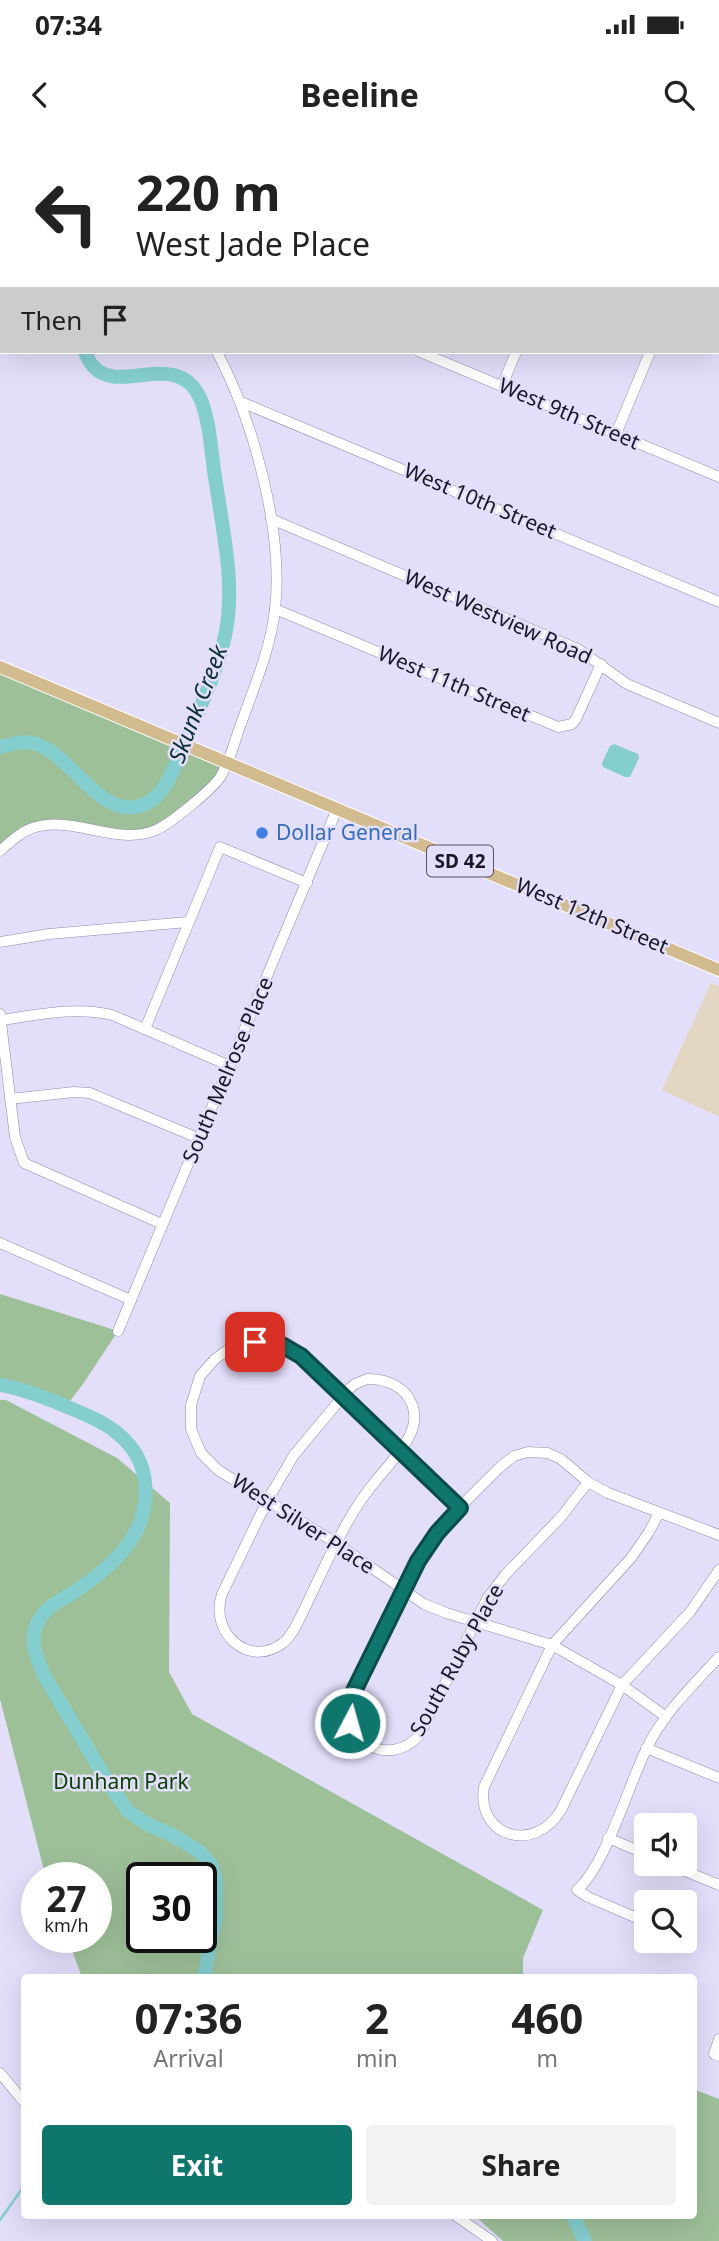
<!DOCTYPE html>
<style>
:root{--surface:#fff;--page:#f2f2f2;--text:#222;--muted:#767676;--accent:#0f766e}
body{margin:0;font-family:"Noto Sans",sans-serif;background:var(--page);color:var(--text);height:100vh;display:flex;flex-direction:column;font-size:26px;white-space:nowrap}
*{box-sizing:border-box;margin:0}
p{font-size:23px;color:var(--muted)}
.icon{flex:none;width:38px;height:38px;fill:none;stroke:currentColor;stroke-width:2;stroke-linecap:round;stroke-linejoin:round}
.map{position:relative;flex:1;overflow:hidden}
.details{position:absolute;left:21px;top:1834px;width:676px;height:245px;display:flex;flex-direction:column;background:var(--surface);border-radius:7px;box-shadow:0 7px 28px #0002}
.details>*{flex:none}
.top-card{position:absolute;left:0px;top:0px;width:719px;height:214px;box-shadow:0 7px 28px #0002;background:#fff;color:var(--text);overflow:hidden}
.controls{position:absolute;left:634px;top:1673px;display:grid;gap:14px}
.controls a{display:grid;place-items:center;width:63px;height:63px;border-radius:7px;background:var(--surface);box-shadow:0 7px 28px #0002;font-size:35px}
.speed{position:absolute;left:21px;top:1722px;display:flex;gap:14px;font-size:35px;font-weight:700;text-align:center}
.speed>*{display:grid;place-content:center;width:91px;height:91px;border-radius:50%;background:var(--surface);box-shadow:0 7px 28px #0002;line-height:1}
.speed small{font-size:18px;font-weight:400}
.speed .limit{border:4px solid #111;border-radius:10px;background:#fff;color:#111}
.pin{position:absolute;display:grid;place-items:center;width:60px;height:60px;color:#fff;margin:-30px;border-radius:14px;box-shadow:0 4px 10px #0006}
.me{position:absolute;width:77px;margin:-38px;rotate:6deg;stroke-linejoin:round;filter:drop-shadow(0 0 5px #0008)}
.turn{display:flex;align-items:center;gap:24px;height:147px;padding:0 21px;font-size:32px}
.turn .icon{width:91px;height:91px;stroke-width:2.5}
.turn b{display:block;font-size:49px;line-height:60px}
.then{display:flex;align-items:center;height:66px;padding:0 21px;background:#0003;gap:14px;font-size:26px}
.eta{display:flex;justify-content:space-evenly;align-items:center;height:119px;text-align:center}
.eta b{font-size:42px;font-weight:700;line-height:49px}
.cta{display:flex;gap:14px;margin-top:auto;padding:14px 21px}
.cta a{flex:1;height:80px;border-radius:7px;background:var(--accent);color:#fff;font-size:28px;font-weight:700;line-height:80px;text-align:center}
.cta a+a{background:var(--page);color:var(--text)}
.status{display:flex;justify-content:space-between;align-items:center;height:49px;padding:0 35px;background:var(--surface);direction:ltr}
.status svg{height:19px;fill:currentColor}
header{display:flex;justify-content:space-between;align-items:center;height:91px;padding:0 21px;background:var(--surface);font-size:32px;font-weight:700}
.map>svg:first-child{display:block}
</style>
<div class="status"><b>07:34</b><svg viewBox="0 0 49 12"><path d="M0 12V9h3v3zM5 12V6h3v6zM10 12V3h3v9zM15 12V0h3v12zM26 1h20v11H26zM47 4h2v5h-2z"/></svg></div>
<header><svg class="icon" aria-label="back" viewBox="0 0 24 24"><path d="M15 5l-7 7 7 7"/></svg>Beeline<svg class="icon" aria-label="search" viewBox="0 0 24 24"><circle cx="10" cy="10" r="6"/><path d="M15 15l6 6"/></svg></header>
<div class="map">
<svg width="719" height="2101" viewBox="0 0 719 2101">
<rect width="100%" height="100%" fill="#e3defa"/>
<polygon fill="#e3d6c3" points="711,843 719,846 719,977 662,950"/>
<g fill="#9ec099" fill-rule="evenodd">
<polygon points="0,526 227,622 213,645 147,693 44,685 0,711"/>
<polygon points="0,1154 118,1191 83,1244 66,1266 19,1248 0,1245"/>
<path d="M0,1260H6L117,1318L170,1363L169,1532L192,1574L543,1770L523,1818V1837H82L67,1797H96V1738H46L0,1559ZM142,1738H201V1797H142Z"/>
<polygon points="693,1949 719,1959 719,2101 503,2101 475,2076 693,2076"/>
</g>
<polygon fill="#85cecf" points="614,604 638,614 639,618 630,637 625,637 603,627 602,623 610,606"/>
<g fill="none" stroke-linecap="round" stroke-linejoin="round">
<polyline stroke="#85cecf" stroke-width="2.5" points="0,2080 24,2046"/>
<g stroke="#85cecf" stroke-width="14">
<polyline points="23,0 23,2"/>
<path d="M0,607C12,604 24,600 36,604C73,615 103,686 147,663C167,653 175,625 183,606C199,569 218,532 226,491C235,443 223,392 216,343C211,316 211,286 201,260C178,206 119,257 93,226C89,222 87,216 85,212"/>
<path d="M0,1245C20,1248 37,1255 56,1262C76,1271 100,1279 117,1293C154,1322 153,1372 126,1407C112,1425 92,1440 74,1452C60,1461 46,1466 38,1482C28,1501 37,1519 45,1537L112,1649L128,1671L147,1684L174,1696L200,1712L211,1724L216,1741V1776L204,1838"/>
<polyline points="573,2076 585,2101"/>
</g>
<g stroke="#908aab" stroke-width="11">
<g id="minor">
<polyline points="212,0 216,2"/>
<polyline points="502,0 507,2"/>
<polyline points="169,2 170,0"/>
<polyline points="605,2 605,0"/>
<polyline points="718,198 719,199"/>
<polyline points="420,212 719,337"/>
<polyline points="502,246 516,212"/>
<polyline points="241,262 719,462"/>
<polyline points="616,294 650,212"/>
<polyline points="271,379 578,509 627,544 719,583"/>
<polyline points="275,469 558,587 572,584 576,579 601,524"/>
<path d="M0,711C9,703 19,693 30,689C71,673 115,707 156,690C170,684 213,649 221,636C231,619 235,599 242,581C255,545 271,507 275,469C284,391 253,280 217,212"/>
<polyline points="0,802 49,794 188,782"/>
<polyline points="0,874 15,997 24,1023 162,1084"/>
<path d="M1,880C37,875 76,866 112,875L230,926"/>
<polyline points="145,889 220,707 307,743"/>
<polyline points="10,959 74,952 90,953 198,998"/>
<polyline points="0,1103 131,1160"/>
<polyline points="118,1191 337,669"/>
<path d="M367,1239C381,1239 396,1243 406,1254C430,1285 397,1314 379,1337C366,1352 355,1368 346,1385C330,1413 317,1443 303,1472C297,1483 293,1495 283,1503C248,1529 209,1492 222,1454L267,1361L294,1315L349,1249L355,1244Z"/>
<path d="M588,1342L561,1377L506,1434L488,1457L419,1596C388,1628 342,1602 350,1559L402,1449L427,1406L459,1368L499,1328L514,1316L528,1312L548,1313L561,1319L588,1342L608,1353L719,1395"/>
<polyline points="459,1368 316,1229 290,1209 274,1203 255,1202 232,1207 215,1219 200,1236 191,1265 191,1289 201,1313 218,1330 336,1403 424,1464 446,1473 552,1505 622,1545 666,1577"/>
<path d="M659,1373L649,1392L631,1418L552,1505L484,1647C476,1696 534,1715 561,1670L622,1545L690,1472L719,1430"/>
<polyline points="646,1608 719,1638"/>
<polyline points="608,1698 646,1714"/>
<polyline points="668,1724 719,1745"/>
<path d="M646,1782L588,1757L577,1750C606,1725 628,1646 646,1610C662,1575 693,1545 719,1517"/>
<polyline points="719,1899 714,1914 719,1916"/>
<polyline points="0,1933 24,1962"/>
<polyline points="456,2076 492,2101"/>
</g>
</g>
<g stroke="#fff" stroke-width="14">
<polyline id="major" points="0,527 719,830"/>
</g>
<use href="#minor" stroke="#fff" stroke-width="10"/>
<use href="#major" stroke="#d2bb8e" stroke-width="12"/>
<g stroke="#585466" stroke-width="5">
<polyline id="rail" points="718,7 719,11"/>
</g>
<use href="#rail" stroke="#e3defa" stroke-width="2.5" stroke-dasharray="8" stroke-linecap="butt"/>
</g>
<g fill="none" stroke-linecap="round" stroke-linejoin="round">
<g stroke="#0a4d48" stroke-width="18">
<polyline id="route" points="255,1202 282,1205 301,1216 460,1368 437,1393 418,1421 350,1559 348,1576 350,1583"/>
</g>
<use href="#route" stroke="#0f766e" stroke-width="12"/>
</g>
<circle fill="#3f7fe0" stroke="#e3defa" stroke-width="2.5" cx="262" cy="693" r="7"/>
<g text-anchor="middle" stroke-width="5" stroke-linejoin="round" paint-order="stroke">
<rect fill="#e3defa" stroke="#565364" stroke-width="2" x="427" y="705.5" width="66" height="31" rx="5"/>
<g font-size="19" font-weight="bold" fill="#1a1724">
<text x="460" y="728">SD 42</text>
</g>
<g font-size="21" fill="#1a1724" stroke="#e3defa">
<text transform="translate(569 274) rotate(23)" y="7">West 9th Street</text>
<text transform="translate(480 361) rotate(23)" y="7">West 10th Street</text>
<text transform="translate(498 477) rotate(24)" y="7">West Westview Road</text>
<text transform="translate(454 544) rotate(23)" y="7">West 11th Street</text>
<text transform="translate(592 776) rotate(23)" y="7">West 12th Street</text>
<text transform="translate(228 930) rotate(-67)" y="7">South Melrose Place</text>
<text transform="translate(303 1384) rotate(33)" y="7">West Silver Place</text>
<text transform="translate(457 1520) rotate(-61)" y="7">South Ruby Place</text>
</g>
<g font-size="21" fill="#366cbe" stroke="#e3defa" text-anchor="start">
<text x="276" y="700">Dollar General</text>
</g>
<g font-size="21" fill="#0b4006" stroke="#e3defa">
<text x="121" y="1649">Dunham Park</text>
</g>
<g font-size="23" font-style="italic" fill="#0b3031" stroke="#e3defa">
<text transform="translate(198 564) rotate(-69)" y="8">Skunk Creek</text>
</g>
</g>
</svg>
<div class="controls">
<a><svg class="icon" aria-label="sound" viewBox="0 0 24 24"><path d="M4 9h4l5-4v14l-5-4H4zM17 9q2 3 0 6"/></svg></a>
<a><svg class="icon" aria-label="search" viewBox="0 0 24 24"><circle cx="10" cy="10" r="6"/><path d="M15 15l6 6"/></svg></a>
</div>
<div class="speed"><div>27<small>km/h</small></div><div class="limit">30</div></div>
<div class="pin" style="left:255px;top:1202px;background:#d93025"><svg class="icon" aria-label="arrive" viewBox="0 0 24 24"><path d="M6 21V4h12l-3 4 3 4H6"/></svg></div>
<svg class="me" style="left:350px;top:1583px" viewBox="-20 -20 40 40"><circle r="17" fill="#0f766e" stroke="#fff" stroke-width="3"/><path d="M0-11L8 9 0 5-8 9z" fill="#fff"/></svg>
<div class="top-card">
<div class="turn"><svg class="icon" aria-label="left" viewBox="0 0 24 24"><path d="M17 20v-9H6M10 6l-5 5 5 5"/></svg><div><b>220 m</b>West Jade Place</div></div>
<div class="then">Then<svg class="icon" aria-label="arrive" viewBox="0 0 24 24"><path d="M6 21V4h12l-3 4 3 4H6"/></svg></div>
</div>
<section class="details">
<div class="eta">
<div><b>07:36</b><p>Arrival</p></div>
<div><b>2</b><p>min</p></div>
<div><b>460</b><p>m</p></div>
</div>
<div class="cta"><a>Exit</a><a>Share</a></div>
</section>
</div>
